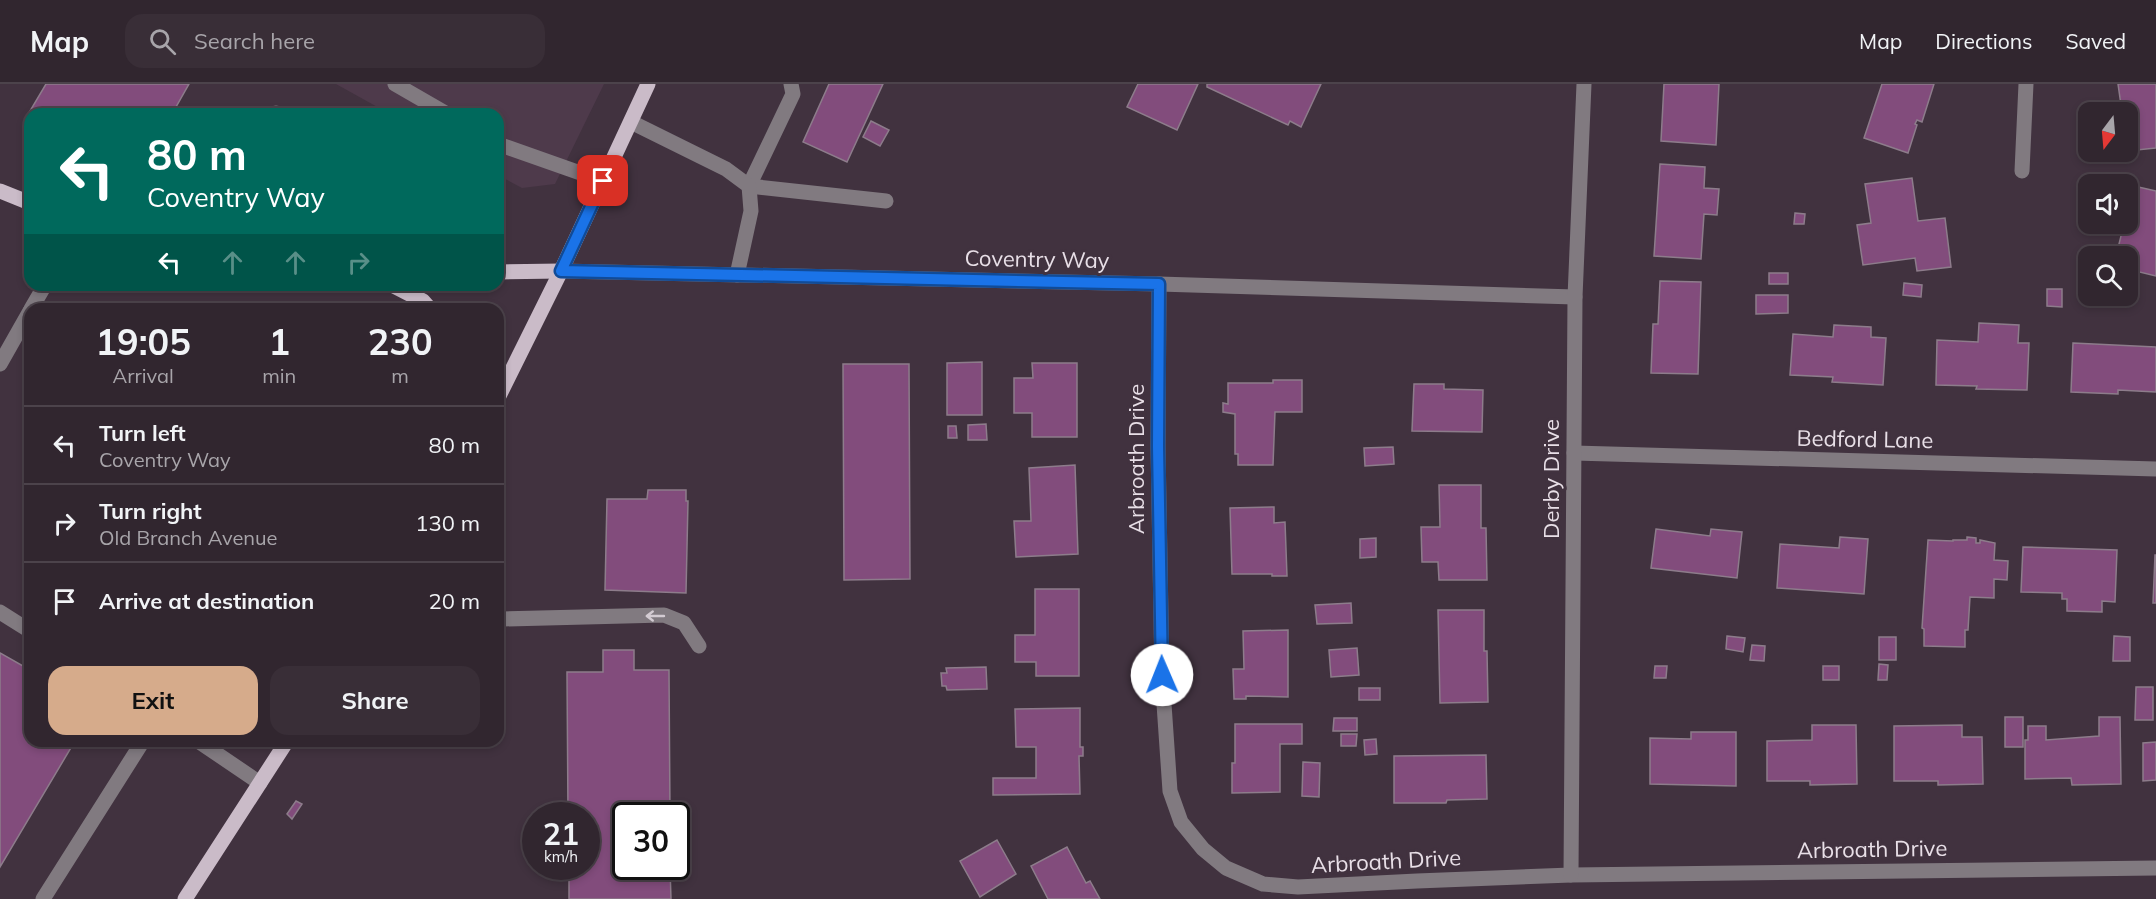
<!DOCTYPE html>
<style>
:root{--surface:#31262f;--page:#392e37;--text:#f1f3f6;--muted:#a8a5aa;--line:#4c434b;--accent:#d6ab8b}
body{margin:0;font-family:Mulish,sans-serif;background:var(--page);color:var(--text);height:100vh;display:flex;flex-direction:column;font-size:22px;white-space:nowrap}
*{box-sizing:border-box;margin:0}
p{font-size:20px;color:var(--muted)}
.icon{flex:none;width:33px;height:33px;fill:none;stroke:currentColor;stroke-width:2;stroke-linecap:round;stroke-linejoin:round}
.map{position:relative;flex:1;overflow:hidden}
.side{position:absolute;left:24px;top:219px;width:480px;height:444px;display:flex;flex-direction:column;background:var(--surface);border-radius:18px;box-shadow:0 3px 9px #0003,0 0 0 2px var(--line)}
.side>*{flex:none}
.guide{position:absolute;left:24px;top:24px;width:480px;height:183px;border-radius:18px;box-shadow:0 3px 9px #0003,0 0 0 2px var(--line);background:#00695c;color:#fff;overflow:hidden}
.needle{width:39px;rotate:196deg}
.tools{position:absolute;left:2078px;top:18px;display:grid;gap:12px}
.tools a{display:grid;place-items:center;width:60px;height:60px;border-radius:12px;background:var(--surface);box-shadow:0 3px 9px #0003,0 0 0 2px var(--line);font-size:30px}
.speed{position:absolute;left:522px;top:718px;display:flex;gap:12px;font-size:30px;font-weight:700;text-align:center}
.speed>*{display:grid;place-content:center;width:78px;height:78px;border-radius:50%;background:var(--surface);box-shadow:0 3px 9px #0003,0 0 0 2px var(--line);line-height:1}
.speed small{font-size:15px;font-weight:400}
.speed .limit{border:3px solid #111;border-radius:9px;background:#fff;color:#111}
.pin{position:absolute;display:grid;place-items:center;width:51px;height:51px;color:#fff;margin:-26px;border-radius:12px;box-shadow:0 3px 9px #0006}
.me{position:absolute;width:66px;margin:-33px;rotate:359deg;stroke-linejoin:round;filter:drop-shadow(0 0 4px #0008)}
.turn{display:flex;align-items:center;gap:21px;height:126px;padding:0 24px;font-size:27px}
.turn .icon{width:78px;height:78px;stroke-width:2.5}
.turn b{display:block;font-size:42px;line-height:51px}
.lanes{display:flex;align-items:center;height:57px;padding:0 24px;background:#0003;justify-content:center;gap:30px;direction:ltr}
.lanes .off{opacity:.35}
.eta{display:flex;justify-content:space-evenly;align-items:center;height:102px;text-align:center}
.eta b{font-size:36px;font-weight:700;line-height:42px}
.primary-button{display:flex;gap:12px;margin-top:auto;padding:12px 24px}
.primary-button a{flex:1;height:69px;border-radius:18px;background:var(--accent);color:#111;font-size:24px;font-weight:700;line-height:69px;text-align:center}
.primary-button a+a{background:var(--page);color:var(--text)}
ul{padding:0;list-style:none}
li{display:flex;align-items:center;gap:18px;height:78px;padding:0 24px;border-top:2px solid var(--line)}
li div{flex:1}
li b{display:block;font-size:22px}
li em{font-style:normal}
header{display:flex;align-items:center;gap:36px;box-sizing:border-box;height:84px;padding:0 30px;background:var(--surface);border-bottom:2px solid var(--line)}
header strong{font-size:28px}
nav{display:flex;gap:33px;margin-inline-start:auto;font-size:21px}
.search{width:420px;height:54px;background:var(--page);display:flex;align-items:center;gap:15px;box-sizing:border-box;padding:0 21px;border-radius:18px;color:var(--muted);font-size:22px}
.map>svg:first-child{display:block}
</style>
<header>
<strong>Map</strong>
<div class="search"><svg class="icon" aria-label="search" viewBox="0 0 24 24"><circle cx="10" cy="10" r="6"/><path d="M15 15l6 6"/></svg>Search here</div>
<nav><a>Map</a><a>Directions</a><a>Saved</a></nav>
</header>
<div class="map">
<svg width="2156" height="815" viewBox="0 0 2156 815">
<rect width="100%" height="100%" fill="#41323f"/>
<polygon fill="#4e3a4b" points="336,0 604,0 555,100 522,104 498,91 498,30 390,30"/>
<g fill="#824c7c" stroke="#8d7c8b" stroke-width="1.5">
<polygon points="46,0 189,0 172,30 30,30 30,33 27,32"/>
<polygon points="829,0 883,0 847,78 803,58"/>
<polygon points="1138,0 1198,0 1177,46 1127,23"/>
<polygon points="1207,0 1321,0 1301,43 1290,37 1288,41 1207,3"/>
<polygon points="1664,0 1719,0 1716,61 1661,57"/>
<polygon points="1882,0 1934,0 1922,38 1917,36 1915,40 1917,41 1908,69 1864,54"/>
<polygon points="2118,0 2156,0 2156,64 2127,67 2127,28 2122,28"/>
<polygon points="871,37 889,46 880,62 863,53"/>
<polygon points="1660,80 1705,83 1704,104 1719,105 1717,131 1704,130 1701,175 1654,172"/>
<polygon points="1912,94 1918,137 1945,134 1951,183 1917,187 1915,174 1863,181 1857,141 1871,139 1865,100"/>
<polygon points="2134,102 2156,107 2156,192 2127,185 2127,172 2116,172 2124,140 2127,140 2127,130"/>
<polygon points="1795,129 1805,130 1804,140 1794,140"/>
<rect x="1769" y="189" width="19" height="11"/>
<polygon points="1660,197 1701,198 1698,290 1651,289 1653,240 1658,240"/>
<polygon points="1904,199 1922,201 1921,213 1903,211"/>
<polygon points="2047,205 2062,205 2062,223 2047,222"/>
<polygon points="1756,211 1788,211 1788,229 1756,230"/>
<polygon points="1979,239 2019,241 2018,259 2029,259 2027,306 1976,305 1977,302 1936,301 1937,256 1978,258"/>
<polygon points="1834,241 1871,243 1871,253 1886,254 1883,301 1832,298 1833,293 1790,291 1793,250 1833,253"/>
<polygon points="2073,259 2156,263 2156,308 2118,306 2118,310 2071,308"/>
<polygon points="982,278 982,331 947,331 947,279"/>
<polygon points="1032,279 1077,279 1077,353 1032,353 1032,329 1014,329 1014,294 1033,294"/>
<polygon points="843,280 909,280 910,495 844,496"/>
<polygon points="1273,296 1302,296 1302,328 1275,328 1273,381 1238,381 1238,370 1235,370 1235,330 1223,328 1223,319 1228,320 1228,299 1273,299"/>
<polygon points="1414,300 1444,300 1444,305 1483,306 1482,348 1412,347"/>
<polygon points="986,340 987,356 968,356 968,341"/>
<polygon points="948,342 956,342 957,354 948,354"/>
<polygon points="1393,363 1394,380 1365,382 1364,364"/>
<polygon points="1075,381 1078,470 1016,473 1014,437 1031,437 1029,384"/>
<polygon points="1439,401 1481,401 1481,444 1486,444 1487,496 1439,496 1438,478 1422,478 1421,443 1440,443"/>
<polygon points="648,406 686,406 686,417 688,417 686,509 605,506 607,415 647,415"/>
<polygon points="1274,423 1274,439 1285,438 1287,492 1272,492 1272,490 1232,490 1230,424"/>
<polygon points="1656,445 1710,452 1711,445 1742,448 1737,494 1651,484"/>
<polygon points="1840,453 1868,455 1864,510 1777,504 1780,460 1839,464"/>
<polygon points="1967,453 1976,454 1976,459 1980,459 1980,456 1995,459 1994,476 2008,477 2007,496 1994,495 1994,514 1970,513 1968,546 1965,546 1965,563 1924,562 1924,545 1922,544 1928,456 1953,457 1953,456 1967,456"/>
<polygon points="1376,454 1376,473 1360,474 1360,455"/>
<polygon points="2023,463 2117,466 2115,518 2102,517 2102,528 2067,527 2067,515 2062,515 2062,509 2021,508"/>
<polygon points="2155,471 2156,471 2156,519 2153,519"/>
<polygon points="1035,505 1079,505 1079,592 1036,592 1036,578 1015,578 1015,551 1035,551"/>
<polygon points="1351,519 1352,539 1317,540 1315,521"/>
<polygon points="1438,526 1484,526 1484,567 1487,567 1488,618 1440,619"/>
<polygon points="1288,546 1288,613 1246,612 1246,615 1234,615 1233,585 1244,585 1243,547"/>
<polygon points="1727,552 1745,554 1743,568 1726,565"/>
<polygon points="2114,552 2130,553 2130,577 2113,577"/>
<rect x="1879" y="553" width="17" height="23"/>
<polygon points="1752,561 1765,562 1764,577 1750,576"/>
<polygon points="1357,564 1359,591 1331,593 1329,566"/>
<polygon points="603,566 634,566 634,586 669,586 670,732 626,732 626,783 670,783 671,815 569,815 569,783 586,783 586,732 568,732 567,588 603,588"/>
<polygon points="0,569 30,586 30,657 75,657 0,783"/>
<polygon points="1879,580 1888,581 1887,596 1878,596"/>
<polygon points="1655,582 1667,582 1666,594 1654,594"/>
<rect x="1823" y="582" width="16" height="14"/>
<polygon points="986,583 987,605 947,606 946,602 942,602 941,589 947,589 946,584"/>
<polygon points="2136,603 2153,603 2153,636 2135,636"/>
<rect x="1359" y="604" width="21" height="12"/>
<polygon points="1080,624 1080,663 1083,663 1083,672 1079,672 1080,710 993,711 993,694 1036,694 1036,663 1016,663 1015,625"/>
<rect x="2005" y="633" width="18" height="30"/>
<polygon points="2099,633 2120,633 2121,700 2072,701 2071,694 2025,695 2025,656 2028,656 2028,642 2046,642 2046,656 2099,652"/>
<polygon points="1334,634 1357,634 1357,647 1333,647"/>
<polygon points="1235,640 1302,640 1302,660 1280,660 1280,708 1232,709 1232,679 1235,679"/>
<polygon points="1812,641 1856,641 1857,700 1810,701 1810,697 1767,697 1767,657 1812,656"/>
<polygon points="1962,641 1962,653 1982,653 1983,700 1938,701 1938,697 1894,697 1894,642"/>
<polygon points="1691,648 1736,648 1736,702 1650,700 1650,654 1691,655"/>
<polygon points="1341,650 1357,650 1356,662 1341,662"/>
<polygon points="1376,655 1377,670 1365,671 1364,656"/>
<polygon points="2156,658 2156,696 2143,697 2143,659"/>
<polygon points="1486,671 1487,715 1447,716 1446,719 1394,719 1394,672"/>
<polygon points="1303,678 1320,679 1319,713 1302,712"/>
<polygon points="296,717 302,720 292,735 287,730"/>
<polygon points="997,756 1016,790 980,813 960,777"/>
<polygon points="1067,763 1086,799 1090,797 1100,815 1048,815 1031,782"/>
</g>
<g fill="none" stroke-linecap="round" stroke-linejoin="round">
<g stroke="#7f737e" stroke-width="4" stroke-dasharray="3 3" stroke-linecap="butt">
<polyline points="459,225 472,225"/>
<polyline points="492,225 495,222"/>
</g>
<g stroke="#817a80" stroke-width="15">
<polyline points="395,0 447,30"/>
<polyline points="791,0 793,10 749,102 886,117"/>
<polyline points="275,30 276,29"/>
<polyline points="631,38 726,85 749,102 751,127 737,191"/>
<polyline points="498,60 603,97"/>
<polyline points="2022,87 2026,0"/>
<polyline points="561,187 1159,200 1575,213"/>
<polyline points="1159,200 1158,362 1162,591 1170,707 1181,738 1203,765 1226,784 1263,800 1298,803 1417,797 1571,791 2156,784"/>
<polyline points="31,225 45,201"/>
<polyline points="0,280 30,227"/>
<polyline points="1574,369 2156,385"/>
<polyline points="0,528 30,547"/>
<polyline points="498,540 503,535 664,531 684,539 699,562"/>
<polyline points="198,657 260,699"/>
<polyline points="1571,791 1575,213 1584,0"/>
<polyline points="43,815 143,657"/>
</g>
<g stroke="#cabbc8" stroke-width="15">
<polyline points="0,107 30,119"/>
<polyline points="498,188 561,187"/>
<polyline points="392,201 423,217 430,225"/>
<polyline points="498,314 561,187 648,0"/>
<polyline points="185,815 287,657"/>
</g>
</g>
<defs><path id="oneway-shaft" d="M-6 0H5M1.5-3L5.5 0L1.5 3" fill="none" stroke-width="1.6" stroke-linecap="round" stroke-linejoin="round" transform="scale(1.5)"/></defs>
<use stroke="#d3cbd2" href="#oneway-shaft" transform="translate(655 532) rotate(180)"/>
<g fill="none" stroke-linecap="round" stroke-linejoin="round">
<g stroke="#114b97" stroke-width="15">
<polyline id="route" points="603,97 561,187 1159,200 1158,362 1162,591"/>
</g>
<use href="#route" stroke="#1a73e8" stroke-width="10"/>
</g>
<g text-anchor="middle" stroke-width="6" stroke-linejoin="round" paint-order="stroke">
<g font-size="22" fill="#e8dfe7" stroke="#41323f">
<text transform="translate(1037 175) rotate(1)" y="8">Coventry Way</text>
<text transform="translate(1865 355) rotate(1)" y="8">Bedford Lane</text>
<text transform="translate(1136 375) rotate(-90)" y="8">Arbroath Drive</text>
<text transform="translate(1551 395) rotate(-90)" y="8">Derby Drive</text>
<text transform="translate(1872 765) rotate(-1)" y="8">Arbroath Drive</text>
<text transform="translate(1386 777) rotate(-3)" y="8">Arbroath Drive</text>
</g>
</g>
</svg>
<div class="tools">
<a><svg class="needle" viewBox="-14 -14 28 28"><path d="M0-13l5 13h-10z" fill="#e53935"/><path d="M0 13l5-13h-10z" fill="#a8a5aa"/></svg></a>
<a><svg class="icon" aria-label="sound" viewBox="0 0 24 24"><path d="M4 9h4l5-4v14l-5-4H4zM17 9q2 3 0 6"/></svg></a>
<a><svg class="icon" aria-label="search" viewBox="0 0 24 24"><circle cx="10" cy="10" r="6"/><path d="M15 15l6 6"/></svg></a>
</div>
<div class="speed"><div>21<small>km/h</small></div><div class="limit">30</div></div>
<div class="pin" style="left:603px;top:97px;background:#d93025"><svg class="icon" aria-label="arrive" viewBox="0 0 24 24"><path d="M6 21V4h12l-3 4 3 4H6"/></svg></div>
<svg class="me" style="left:1162px;top:591px" viewBox="-20 -20 40 40"><circle r="19" fill="#fff"/><path d="M0-13L10 11 0 6-10 11z" fill="#1a73e8"/></svg>
<div class="guide">
<div class="turn"><svg class="icon" aria-label="left" viewBox="0 0 24 24"><path d="M17 20v-9H6M10 6l-5 5 5 5"/></svg><div><b>80 m</b>Coventry Way</div></div>
<div class="lanes"><svg class="icon" aria-label="left" viewBox="0 0 24 24"><path d="M17 20v-9H6M10 6l-5 5 5 5"/></svg><svg class="icon off" aria-label="ahead" viewBox="0 0 24 24"><path d="M12 20V5M6 11l6-6 6 6"/></svg><svg class="icon off" aria-label="ahead" viewBox="0 0 24 24"><path d="M12 20V5M6 11l6-6 6 6"/></svg><svg class="icon off" aria-label="right" viewBox="0 0 24 24"><path d="M7 20v-9h11M14 6l5 5-5 5"/></svg></div>
</div>
<section class="side">
<div class="eta">
<div><b>19:05</b><p>Arrival</p></div>
<div><b>1</b><p>min</p></div>
<div><b>230</b><p>m</p></div>
</div>
<ul>
<li><svg class="icon" aria-label="left" viewBox="0 0 24 24"><path d="M17 20v-9H6M10 6l-5 5 5 5"/></svg><div><b>Turn left</b><p>Coventry Way</p></div><em>80 m</em></li>
<li><svg class="icon" aria-label="right" viewBox="0 0 24 24"><path d="M7 20v-9h11M14 6l5 5-5 5"/></svg><div><b>Turn right</b><p>Old Branch Avenue</p></div><em>130 m</em></li>
<li><svg class="icon" aria-label="arrive" viewBox="0 0 24 24"><path d="M6 21V4h12l-3 4 3 4H6"/></svg><div><b>Arrive at destination</b></div><em>20 m</em></li>
</ul>
<div class="primary-button"><a>Exit</a><a>Share</a></div>
</section>
</div>
